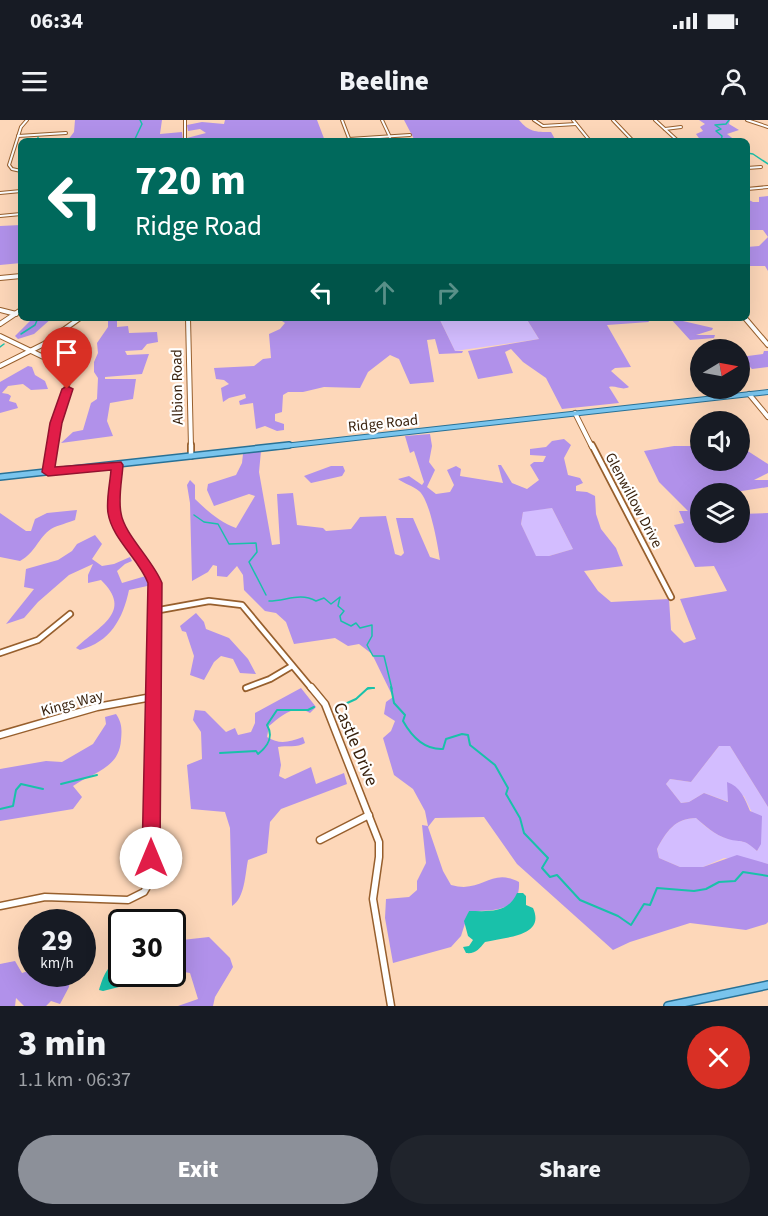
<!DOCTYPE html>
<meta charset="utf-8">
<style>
:root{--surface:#171b24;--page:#20242c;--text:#f1f3f6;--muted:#9ea1a6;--accent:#8c9099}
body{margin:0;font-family:"Source Sans 3",sans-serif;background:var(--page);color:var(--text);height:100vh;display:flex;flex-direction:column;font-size:22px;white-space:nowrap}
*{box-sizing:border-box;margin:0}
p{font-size:20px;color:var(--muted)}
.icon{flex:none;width:33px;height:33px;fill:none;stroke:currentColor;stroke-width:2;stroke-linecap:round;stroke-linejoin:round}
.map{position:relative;height:886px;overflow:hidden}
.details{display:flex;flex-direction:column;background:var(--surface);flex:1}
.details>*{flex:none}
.banner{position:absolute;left:18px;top:18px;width:732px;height:183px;border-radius:9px;box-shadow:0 6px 24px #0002;background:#00695c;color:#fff;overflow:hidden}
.needle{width:39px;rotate:80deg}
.controls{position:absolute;left:690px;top:219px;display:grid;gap:12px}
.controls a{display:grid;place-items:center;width:60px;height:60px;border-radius:50%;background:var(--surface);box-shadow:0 6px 24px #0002;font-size:30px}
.speed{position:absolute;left:18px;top:789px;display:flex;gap:12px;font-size:30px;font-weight:700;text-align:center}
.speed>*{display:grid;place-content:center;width:78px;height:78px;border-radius:50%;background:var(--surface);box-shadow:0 6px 24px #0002;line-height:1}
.speed small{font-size:15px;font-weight:400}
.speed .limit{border:3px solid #111;border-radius:9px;background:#fff;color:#111}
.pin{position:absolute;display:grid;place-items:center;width:51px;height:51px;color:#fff;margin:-62px -26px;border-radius:50% 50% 50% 0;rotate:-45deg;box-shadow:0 0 6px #0007}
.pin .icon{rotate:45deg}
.me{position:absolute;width:66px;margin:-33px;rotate:0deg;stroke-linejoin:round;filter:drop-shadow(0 0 4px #0008)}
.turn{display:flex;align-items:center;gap:21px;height:126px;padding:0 18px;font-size:27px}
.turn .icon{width:78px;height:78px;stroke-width:2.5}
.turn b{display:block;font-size:42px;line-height:51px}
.lanes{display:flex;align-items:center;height:57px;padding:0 18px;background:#0003;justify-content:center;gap:30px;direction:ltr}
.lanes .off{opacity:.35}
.round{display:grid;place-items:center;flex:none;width:63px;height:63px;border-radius:32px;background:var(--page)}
.head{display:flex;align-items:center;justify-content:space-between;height:102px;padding:0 18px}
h1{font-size:36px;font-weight:800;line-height:45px}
.primary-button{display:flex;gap:12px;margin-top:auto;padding:12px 18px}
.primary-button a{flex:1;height:69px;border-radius:36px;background:var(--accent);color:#fff;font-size:24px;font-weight:800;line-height:69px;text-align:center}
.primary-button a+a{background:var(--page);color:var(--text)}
.status{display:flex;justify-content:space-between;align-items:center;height:42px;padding:0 30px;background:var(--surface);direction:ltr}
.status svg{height:16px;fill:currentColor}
header{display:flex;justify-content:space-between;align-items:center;height:78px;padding:0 18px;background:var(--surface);font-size:27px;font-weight:800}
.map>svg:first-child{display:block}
</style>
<div class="status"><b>06:34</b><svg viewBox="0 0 49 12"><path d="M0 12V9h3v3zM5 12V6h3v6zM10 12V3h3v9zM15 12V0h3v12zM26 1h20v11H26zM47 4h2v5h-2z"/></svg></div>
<header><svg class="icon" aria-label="menu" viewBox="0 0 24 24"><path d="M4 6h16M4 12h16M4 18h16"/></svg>Beeline<svg class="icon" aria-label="person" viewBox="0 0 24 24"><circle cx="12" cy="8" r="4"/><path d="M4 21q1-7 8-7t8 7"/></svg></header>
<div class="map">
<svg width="768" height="886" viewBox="0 0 768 886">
<rect width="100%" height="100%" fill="#fdd7b9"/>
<g fill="#d3bdff">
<polygon points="439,198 526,198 539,219 455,231"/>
<polygon points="552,388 573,429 549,436 536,437 521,404 523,391"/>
<path d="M719,626H730L768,687V744L724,738L703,747H680L659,738L657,729C666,712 675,698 696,698C705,706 717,717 730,719C744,722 746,720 757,731C767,714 751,693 744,676L728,673L729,682L704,673L689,682L681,683L666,664L670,659L691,662Z"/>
</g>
<g fill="#b191ea" fill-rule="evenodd">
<polygon points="75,0 162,0 160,14 182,12 183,21 55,21 68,20 74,12"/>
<polygon points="225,0 317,0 325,21 187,21 187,18 206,13 200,9 188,11 187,5 202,2 224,4"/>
<path d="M404,0H519C529,12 535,12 551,12L556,21H415Z"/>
<polygon points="699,0 730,0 729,4 739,10 727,14 736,21 701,21 696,14 703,11 700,7 705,4"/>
<polygon points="768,76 768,151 765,146 747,146 747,127 759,126 768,117 763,110 747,110 747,79 753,82 759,82 759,77"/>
<polygon points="21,105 21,143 0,145 0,106"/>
<polygon points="33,198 52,198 34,214 18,219 15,216"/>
<polygon points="108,198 117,198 117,207 128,206 129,213 157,212 158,222 147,224 142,230 125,231 127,235 149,234 142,254 105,257 105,259 136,259 133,279 110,283 107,301 113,316 61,323 73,312 83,310 91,283 97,279 98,258 94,252 94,242 98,233 97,223 108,207"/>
<polygon points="268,198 439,198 455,231 463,231 462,233 439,234 435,219 427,220 434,262 410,264 399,239 390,235 368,252 360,268 324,267 303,272 288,272 283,275 282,292 275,294 275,301 284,304 284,310 277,311 265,306 256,309 253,283 240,285 239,281 246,278 245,274 229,278 223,282 221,268 229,264 224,260 216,259 214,248 254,246 263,239 271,238 269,214 280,209 285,203 279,199"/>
<path d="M526,198H647L649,202L607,205L631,247L615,248L611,251L629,267C622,271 616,265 609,267L619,283L562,289L546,258L523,242L511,229L505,232L513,253L478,259L468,231L539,219Z"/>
<polygon points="670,198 713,208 712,210 696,215 715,215 714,218 690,220"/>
<polygon points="764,231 768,231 768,247 752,249 740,237 763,234"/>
<polygon points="28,246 32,247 35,255 45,261 48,269 31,270 23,264 8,266 2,273 8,274 11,276 9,281 16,283 18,288 0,293 0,262"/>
<path d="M430,314L432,326L429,342L435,350L427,367L436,374L450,372L454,365L447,350L456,346L461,349L460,356L503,363L498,345H501L512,363L527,369L539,360L530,345L534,342H543L546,336L530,335V329L546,327L552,321L564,319L571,325L564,338L568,355L580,358L583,363L576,366V371L587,372L595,376L596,394L601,409L616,428L623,446L584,451L598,471L611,482L669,479L671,510L684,523L696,519L680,479L727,471L714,446L695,447L674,405L684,403L679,391H688L659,362L644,331L674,326H691L695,333L700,332V340H740V326L768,344V353L754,360H768V367L729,373L700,374V377L696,378L700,383V412H740V394L768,393V687L730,626H719L691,662L670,659L666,664L681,683L689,682L704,673L728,682L727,662C740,666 745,679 750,691L762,696L761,724L757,731C743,718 743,723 728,719C715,715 705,706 696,698C675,698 666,712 657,729L659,738L680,747H703L737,735L768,744V802L766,804L746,810L690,803L630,822L613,830L517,744L484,697L435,698L428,707L443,751L451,765C483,774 490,747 519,762C521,792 491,791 469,791L461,816L451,827L393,843L385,798L386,779L409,777L417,770V761L426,743L422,705L428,706L425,691L413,669L394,655L383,618L391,611L395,601L384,594L386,582L393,577L372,534L359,524L348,526L335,518L294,524L286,502L276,493L265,491L244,470L243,455L237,446L227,457L217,456V446L213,445L208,452L192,461L190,383L187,365L190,360L195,365V379C207,391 220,402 236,408L255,376L249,374L214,386L207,370L208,364L236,355L242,343L243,334L261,331L259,352L272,425L280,424L277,374L293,373L297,405L323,408L326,411L351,409L360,397L386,396L395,434L401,436L404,433L396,398H413L430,437L440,440C438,426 430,380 419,371C413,366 405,364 398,359L409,356L422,365L424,362L414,331L410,333L405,316ZM552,388L573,429L549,436H536L521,404L523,392Z"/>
<polygon points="331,346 343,346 345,351 342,356 311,363 304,356"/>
<path d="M77,390L75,400C68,403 58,405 51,409C38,418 36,432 20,441L0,437V393L26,411H31L35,399L47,393Z"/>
<path d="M95,415L102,424L92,439L102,446L114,444L130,437L132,441L125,444L117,451L122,463L149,455L152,465L129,470C123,499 110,522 80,530L76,528C99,506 134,492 101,460L88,463V455L93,444L69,455L38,482L24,498L6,504L34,469L24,467L26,449L58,440L72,431L77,424Z"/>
<polygon points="196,493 204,502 206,509 229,518 248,539 256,554 240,553 233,539 221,536 214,542 204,560 190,555 194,536 186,512 182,511 180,506"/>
<path d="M301,568L316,587L310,593C295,583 281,596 269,606L267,617C280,625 289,622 303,617L305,623C297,628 287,625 278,627L281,645L279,656L285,659L311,647L316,664L344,653L347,664L281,689L270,702L267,733L248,740C245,754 245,778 232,786L230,708L225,692L191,689L187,645L202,639L201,612L193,600L195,590L205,591L226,612L235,608L238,615L251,612L255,603V593Z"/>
<path d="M116,594C122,603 122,609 121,620C119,649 93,652 73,666L82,677L73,689L0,701V649L46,641L62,642L93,624L106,604L105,597Z"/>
<polygon points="209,817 230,838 233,847 215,877 213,886 178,886 198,879 190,853 173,850 173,821"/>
<polygon points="15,841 22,853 31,850 32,854 70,854 69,867 60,884 51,881 46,886 24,886 16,878 15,886 0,886 0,844"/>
</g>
<g fill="#19c1aa">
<path d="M517,773H523L526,776V785L533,788C546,817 504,817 485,822C479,829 476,834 466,833L463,827L469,826L473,820L468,816L464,801L469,791C488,791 508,794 517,773Z"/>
<path d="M121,841L122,854H131L127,865L103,871L99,870C103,857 107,844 121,841Z"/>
</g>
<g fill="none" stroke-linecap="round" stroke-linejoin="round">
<g stroke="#19c1aa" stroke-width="1.5">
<polyline points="38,17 38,21"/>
<polyline points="134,21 142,4 140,0"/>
<polyline points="721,21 722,16 716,11 721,9 715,5 726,4 729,0"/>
<polyline points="747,33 753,34 768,44"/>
<polyline points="21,214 35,205 38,198"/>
<polyline points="0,227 4,224"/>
<polyline points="194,395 204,402 218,404 229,424 256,423 257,432 249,442 266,475"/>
<path d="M269,481C286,481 300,472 316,481L324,478L331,484L340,477L338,486L344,491L340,496L341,501L351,506L356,503L360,508L372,505V516L367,525L373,536H384L392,569"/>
<polyline points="367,569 374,568"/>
</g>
<g stroke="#19c1aa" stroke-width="2">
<path d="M391,567L394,583L405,595L403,601C412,617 424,630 443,629L446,619L462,614L468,615L470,625L495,645L508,668L506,674L520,698L524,713L548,738L542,748L550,757L557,755L580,780L618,796L631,805L644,784L650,785L657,768L694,771L706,769L719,762L735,761L743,752L768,756"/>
<polyline points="345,584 356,579 368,568 374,568"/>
<path d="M220,633L256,631L258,634C268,626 274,617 267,605L277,590H308L314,587"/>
<polyline points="61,664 97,655"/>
<polyline points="0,689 13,686 16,670 21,664 43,669"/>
</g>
<g stroke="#975f2d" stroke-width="4">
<g id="minor-far3">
<polyline points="185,0 185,21"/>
<polyline points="342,0 350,21"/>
<polyline points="382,0 390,17"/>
<polyline points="534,0 543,6 576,4"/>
<polyline points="573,0 590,21"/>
<polyline points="613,0 633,21"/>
<polyline points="655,0 678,21"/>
<polyline points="747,0 768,7"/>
<polyline points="665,9 681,7"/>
<polyline points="18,16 66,13"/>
<polyline points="349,19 410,15"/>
<polyline points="747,48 761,47"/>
<polyline points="21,51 12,49 9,45 21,7 27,0"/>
<polyline points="747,69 768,67"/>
<polyline points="0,73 21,71"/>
<polyline points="0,96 21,94"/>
</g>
</g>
<g stroke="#975f2d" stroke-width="6">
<g id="minor-far2">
<polyline points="0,158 21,156"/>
<polyline points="0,190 16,194"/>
<polyline points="188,198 191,327"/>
<polyline points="745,198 768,225"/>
<polyline points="0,204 21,190"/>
<polyline points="0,216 58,244 69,259 56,303 52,327"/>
<polyline points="0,246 44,224 80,198"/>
<polyline points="749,274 768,297"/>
<polyline points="575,293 592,327"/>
</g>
</g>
<g stroke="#975f2d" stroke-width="8">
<g id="minor-far1">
<polyline points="191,325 191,336"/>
<polyline points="592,325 671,477"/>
<polyline points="117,345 113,381 117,402 155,463 154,569"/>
<polyline points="48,352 52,325"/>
<polyline points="154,491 209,481 242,485 312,569"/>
<polyline points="0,533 38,520 70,494"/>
<polyline points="246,568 270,559 292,546"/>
</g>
</g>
<g stroke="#975f2d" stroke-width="9">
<g id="minor">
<polyline points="311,567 325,584 379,722 379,737 373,779 391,886"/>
<polyline points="0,615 97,587 152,577"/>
<polyline points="320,720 369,695"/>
<polyline points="0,786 45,777 128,780 144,772 151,760 154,567"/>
</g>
</g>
<g stroke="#287196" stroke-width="6">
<polyline id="major-far2" points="275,327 768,272"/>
</g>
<g stroke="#287196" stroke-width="8">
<polyline id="major-far1" points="0,357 289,325"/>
</g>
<g stroke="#287196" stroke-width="10">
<polyline id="major" points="668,886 768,865"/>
</g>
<use href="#minor-far3" stroke="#fff" stroke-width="2"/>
<use href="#minor-far2" stroke="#fff" stroke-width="4"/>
<use href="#minor-far1" stroke="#fff" stroke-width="4.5"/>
<use href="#minor" stroke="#fff" stroke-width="6"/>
<use href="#major-far2" stroke="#79c4ed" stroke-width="4"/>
<use href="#major-far1" stroke="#79c4ed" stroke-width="5"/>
<use href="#major" stroke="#79c4ed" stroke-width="7"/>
</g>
<path fill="#e11d48" stroke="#92132f" stroke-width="1.5" d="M67,266L73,269L62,303L55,347L121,342L123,345C122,360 118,378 121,393C124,414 153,440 162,463L160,738L157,745L151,748L144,745L142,738L148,463C139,439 112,419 108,393C106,380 110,363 111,350L48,356L42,352L50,303L62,269Z"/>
<g text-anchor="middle" stroke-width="4.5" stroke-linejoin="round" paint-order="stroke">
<g font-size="15" fill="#371f0a" stroke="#fff">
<text transform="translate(177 267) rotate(-91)" y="5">Albion Road</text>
<text transform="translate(383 303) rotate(-6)" y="5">Ridge Road</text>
<text transform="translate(634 380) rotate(62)" y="5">Glenwillow Drive</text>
<text transform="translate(72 583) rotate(-15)" y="5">Kings Way</text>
</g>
<g font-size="18" fill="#371f0a" stroke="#fff">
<text transform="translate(356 624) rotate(67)" y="6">Castle Drive</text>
</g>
</g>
</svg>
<div class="controls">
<a><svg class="needle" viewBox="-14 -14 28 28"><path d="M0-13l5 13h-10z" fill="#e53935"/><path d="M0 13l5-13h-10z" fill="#9ea1a6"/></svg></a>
<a><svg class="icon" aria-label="sound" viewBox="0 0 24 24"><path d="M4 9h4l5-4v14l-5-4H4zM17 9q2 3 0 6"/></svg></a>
<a><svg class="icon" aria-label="layers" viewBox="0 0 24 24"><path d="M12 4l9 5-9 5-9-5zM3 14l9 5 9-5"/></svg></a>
</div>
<div class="speed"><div>29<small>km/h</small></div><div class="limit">30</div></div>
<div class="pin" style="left:67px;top:269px;background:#d93025"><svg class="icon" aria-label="arrive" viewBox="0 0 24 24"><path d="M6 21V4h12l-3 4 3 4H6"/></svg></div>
<svg class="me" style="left:151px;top:738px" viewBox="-20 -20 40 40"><circle r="19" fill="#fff"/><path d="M0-13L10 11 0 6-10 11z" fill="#e11d48"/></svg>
<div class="banner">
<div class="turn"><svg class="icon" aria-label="left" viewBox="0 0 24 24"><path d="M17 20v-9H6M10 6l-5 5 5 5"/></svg><div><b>720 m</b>Ridge Road</div></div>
<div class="lanes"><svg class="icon" aria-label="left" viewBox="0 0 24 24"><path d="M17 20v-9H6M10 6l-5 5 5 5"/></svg><svg class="icon off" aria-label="ahead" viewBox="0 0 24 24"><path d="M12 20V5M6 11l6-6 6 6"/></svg><svg class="icon off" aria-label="right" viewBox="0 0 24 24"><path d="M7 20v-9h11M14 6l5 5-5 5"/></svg></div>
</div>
</div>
<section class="details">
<div class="head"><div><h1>3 min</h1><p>1.1 km · 06:37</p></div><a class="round" style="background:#d93025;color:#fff"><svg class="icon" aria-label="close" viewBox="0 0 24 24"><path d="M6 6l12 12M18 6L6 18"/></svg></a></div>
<div class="primary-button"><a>Exit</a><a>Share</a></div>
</section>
